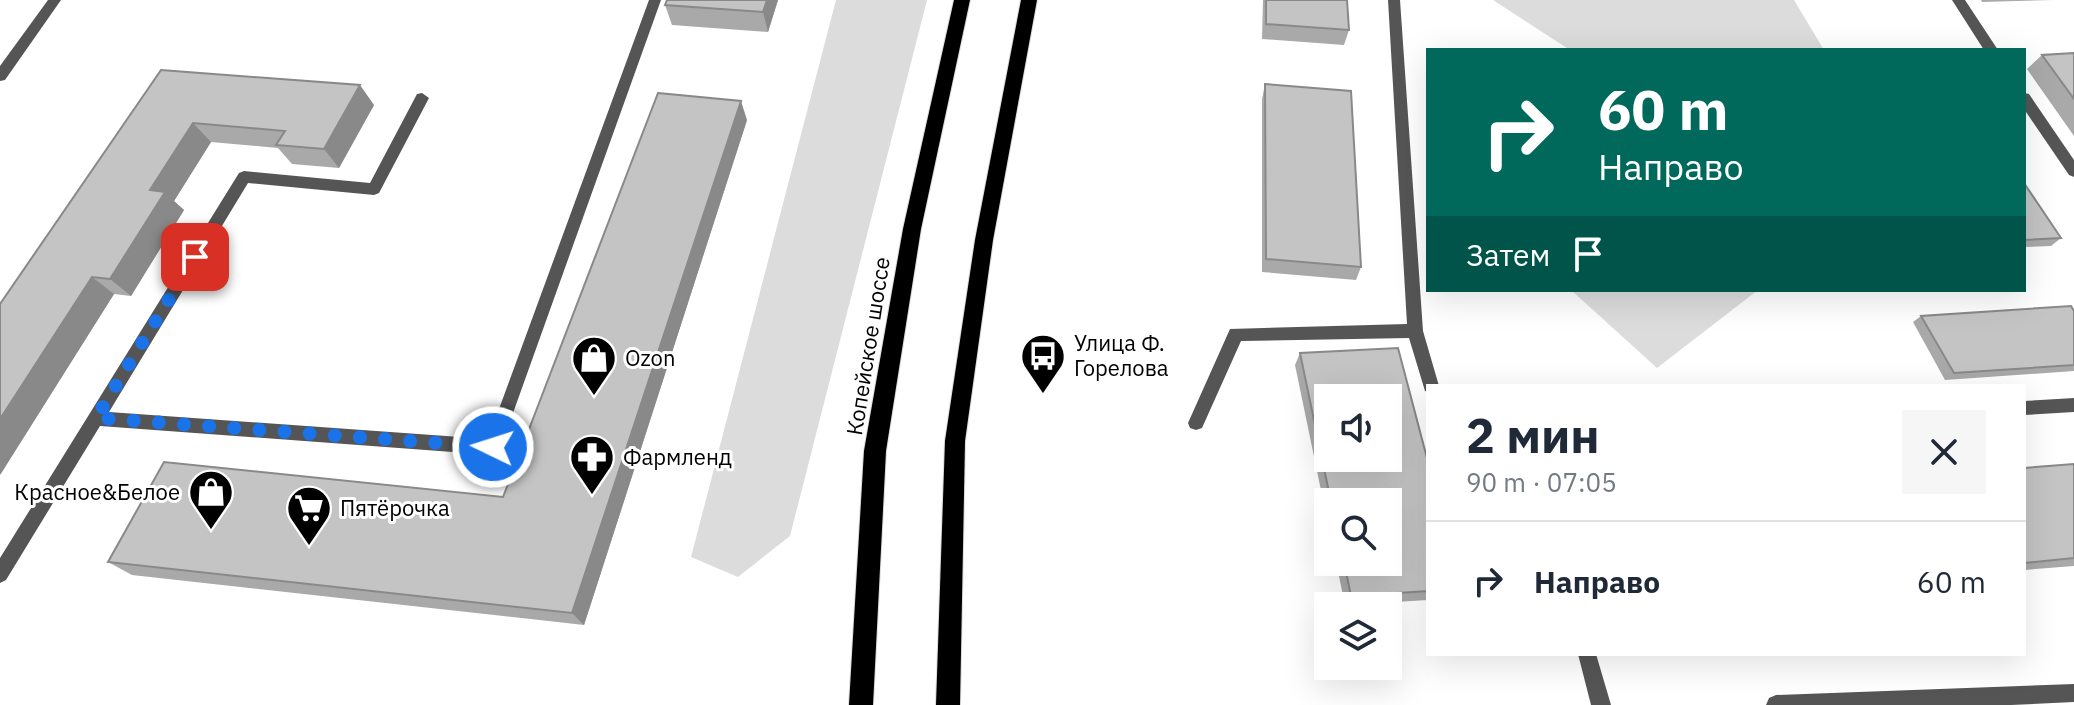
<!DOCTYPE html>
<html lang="ru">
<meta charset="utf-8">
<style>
:root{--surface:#fff;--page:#f6f6f7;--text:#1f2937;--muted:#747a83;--line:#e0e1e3}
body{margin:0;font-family:"IBM Plex Sans",sans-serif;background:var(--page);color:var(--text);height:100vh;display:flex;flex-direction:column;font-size:30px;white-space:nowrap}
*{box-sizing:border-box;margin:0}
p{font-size:26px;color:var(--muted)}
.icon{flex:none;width:44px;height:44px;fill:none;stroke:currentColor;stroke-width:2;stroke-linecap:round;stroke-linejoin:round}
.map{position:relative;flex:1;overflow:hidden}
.details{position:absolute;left:1426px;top:384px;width:600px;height:272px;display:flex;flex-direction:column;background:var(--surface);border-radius:0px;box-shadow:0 8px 32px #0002}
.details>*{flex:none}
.top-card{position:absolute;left:1426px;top:48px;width:600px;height:244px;border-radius:0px;box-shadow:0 8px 32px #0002;background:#00695c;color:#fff;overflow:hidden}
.buttons{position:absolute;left:1314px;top:384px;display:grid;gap:16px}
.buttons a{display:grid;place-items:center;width:88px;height:88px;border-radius:0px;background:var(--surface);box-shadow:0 8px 32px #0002;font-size:40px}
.pin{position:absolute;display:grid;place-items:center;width:68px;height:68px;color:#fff;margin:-34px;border-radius:16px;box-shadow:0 4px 12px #0006}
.me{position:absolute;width:88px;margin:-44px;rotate:274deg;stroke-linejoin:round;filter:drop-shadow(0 0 6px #0008)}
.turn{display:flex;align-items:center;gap:28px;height:168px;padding:0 40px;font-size:36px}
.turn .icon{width:104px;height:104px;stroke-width:2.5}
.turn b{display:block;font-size:56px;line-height:68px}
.then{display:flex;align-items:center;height:76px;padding:0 40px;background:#0003;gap:16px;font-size:30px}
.round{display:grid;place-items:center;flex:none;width:84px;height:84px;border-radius:0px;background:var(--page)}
.headline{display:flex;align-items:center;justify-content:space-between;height:136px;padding:0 40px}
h1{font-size:48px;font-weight:700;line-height:60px}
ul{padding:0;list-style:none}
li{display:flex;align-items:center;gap:24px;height:120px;padding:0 40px;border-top:2px solid var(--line)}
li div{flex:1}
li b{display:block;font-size:30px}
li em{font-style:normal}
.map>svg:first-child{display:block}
</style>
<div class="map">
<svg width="2074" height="705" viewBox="0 0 2074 705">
<rect width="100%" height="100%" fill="#fff"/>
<g fill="#dcdcdc">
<polygon points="836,0 927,0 790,536 738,577 691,557"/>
<polygon points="1493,0 1794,0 1824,50 1570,50"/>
<polygon points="1571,290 1758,290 1657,368"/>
</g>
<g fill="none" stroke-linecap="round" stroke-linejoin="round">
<g stroke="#dbdbdb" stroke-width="2">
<g id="primary">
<polygon points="954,0 970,0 921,229 886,451 873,705 849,705 864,451 903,229"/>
<polygon points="1021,0 1037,0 993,240 965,441 960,705 936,705 945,441 975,240"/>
</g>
</g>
<g fill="#555" fill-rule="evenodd">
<polygon points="649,0 661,0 499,452 493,455 100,426 6,580 0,583 0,558 239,173 244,171 370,183 417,94 422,93 429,98 379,193 374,195 248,183 109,412 488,439"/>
<polygon points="1388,0 1400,0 1423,331 1439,386 1428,386 1428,392 1425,391 1409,338 1241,341 1202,428 1196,430 1190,428 1188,423 1230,329 1407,324"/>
<polygon points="1952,0 1965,0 1998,50 1984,50"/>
<polygon points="2024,93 2029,94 2074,160 2074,177 2069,175 2024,109"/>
<polygon points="2074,398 2074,412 2024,415 2024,401"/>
<polygon points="1578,654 1596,654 1611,705 1591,705"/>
</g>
<g fill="#555" fill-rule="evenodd">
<polygon points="48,0 61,0 5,80 0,81 0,66"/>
<polygon points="2074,684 2074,702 2011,705 1766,705 1769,698 1776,695"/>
</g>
<use href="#primary" fill="#000" fill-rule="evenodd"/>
</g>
<g fill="#a9a9a9">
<polygon points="778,0 768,32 672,25 665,5"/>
<polygon points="1263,0 1347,0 1349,30 1344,45 1262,39"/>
<polygon points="1981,0 2053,0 1982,2"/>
<polygon points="2074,53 2074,136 2027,69 2042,55"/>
<polygon points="161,70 374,105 339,168 292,164 278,148 211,142 174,201 184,210 131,296 114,294 0,475"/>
<polygon points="1265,84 1361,267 1356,280 1262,272 1262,99"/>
<polygon points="747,120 584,625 132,575 108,562 503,497"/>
<polygon points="2024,183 2061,238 2051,246 2024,247"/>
<polygon points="2074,311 2074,371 1945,380 1913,322 1921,316"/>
<polygon points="1300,353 1428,462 1428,600 1345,605 1336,562 1388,562 1388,502 1328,502 1328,524 1295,365"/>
<polygon points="2074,464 2074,566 2024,570 2024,468"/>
</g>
<g fill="#898989">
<polygon points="767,0 778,0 768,32 763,12"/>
<polygon points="360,85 374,105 339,168 324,149"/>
<polygon points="741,101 747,120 584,625 572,613"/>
<polygon points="193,123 211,142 174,201 184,210 131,296 110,279 150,190"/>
<polygon points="92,277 114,294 0,475 0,419"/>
</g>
<g fill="#c4c4c4" stroke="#898989" stroke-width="2" fill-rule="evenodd">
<polygon points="667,0 767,0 763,12 665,5"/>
<polygon points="1266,0 1347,0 1349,30 1266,24"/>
<polygon points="2074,53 2074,99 2042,55"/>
<polygon points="161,70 360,85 324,149 276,145 285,131 193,123 150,190 165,192 110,279 92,277 0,419 0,304"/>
<polygon points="1265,84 1351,91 1361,267 1266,259"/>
<polygon points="658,93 741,101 572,613 108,562 164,462 503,497"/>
<polygon points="2024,183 2061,238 2024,240"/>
<polygon points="2071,306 2074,311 2074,365 1954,373 1921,316"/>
<path d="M1398,348L1428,462V591L1351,596L1344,562H1388V502H1331L1300,353ZM1328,398H1388V458H1328Z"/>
<polygon points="2074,464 2074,558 2024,563 2024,468"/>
</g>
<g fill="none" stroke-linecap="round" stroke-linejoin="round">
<polyline stroke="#1a73e8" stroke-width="14" stroke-dasharray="0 25.2" points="195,257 96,418 493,447"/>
</g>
<defs>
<g id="bus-pin" transform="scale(2.3)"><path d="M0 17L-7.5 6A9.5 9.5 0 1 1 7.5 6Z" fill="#000" stroke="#fff"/><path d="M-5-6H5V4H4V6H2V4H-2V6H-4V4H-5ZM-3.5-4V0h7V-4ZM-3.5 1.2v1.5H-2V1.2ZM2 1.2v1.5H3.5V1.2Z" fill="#fff"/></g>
<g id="shop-pin" transform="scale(2.3)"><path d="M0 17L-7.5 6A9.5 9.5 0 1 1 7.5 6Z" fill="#000" stroke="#fff"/><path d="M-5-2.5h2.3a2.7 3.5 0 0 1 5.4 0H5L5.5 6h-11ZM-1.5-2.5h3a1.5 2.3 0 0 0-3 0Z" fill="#fff"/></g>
<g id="pharmacy-pin" transform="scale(2.3)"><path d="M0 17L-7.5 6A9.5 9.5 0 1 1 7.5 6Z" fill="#000" stroke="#fff"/><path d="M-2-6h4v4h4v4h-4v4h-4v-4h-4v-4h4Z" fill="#fff"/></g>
<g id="supermarket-pin" transform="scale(2.3)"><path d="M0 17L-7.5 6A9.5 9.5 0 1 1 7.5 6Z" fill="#000" stroke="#fff"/><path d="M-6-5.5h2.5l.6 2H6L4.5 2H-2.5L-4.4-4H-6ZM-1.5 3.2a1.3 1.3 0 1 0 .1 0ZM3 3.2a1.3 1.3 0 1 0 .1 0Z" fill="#fff"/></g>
</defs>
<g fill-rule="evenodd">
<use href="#bus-pin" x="1043" y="356"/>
<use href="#shop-pin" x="594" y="358"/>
<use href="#pharmacy-pin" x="592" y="457"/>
<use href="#shop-pin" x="211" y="492"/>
<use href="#supermarket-pin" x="309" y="508"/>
</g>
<g text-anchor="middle" stroke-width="6" stroke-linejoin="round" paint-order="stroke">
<g font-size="22" fill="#000" stroke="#fff" text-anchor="start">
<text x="1074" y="351">Улица Ф.<tspan x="1074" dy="25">Горелова</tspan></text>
<text x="625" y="366">Ozon</text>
<text x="623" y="465">Фармленд</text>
<text x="180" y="500" text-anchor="end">Красное&amp;Белое</text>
<text x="340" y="516">Пятёрочка</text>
</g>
<g font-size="22" fill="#000" stroke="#fff">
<text transform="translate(868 346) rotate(-81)" y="8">Копейское шоссе</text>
</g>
</g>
</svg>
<div class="buttons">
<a><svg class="icon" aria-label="sound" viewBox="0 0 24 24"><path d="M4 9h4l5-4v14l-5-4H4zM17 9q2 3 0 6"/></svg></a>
<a><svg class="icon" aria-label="search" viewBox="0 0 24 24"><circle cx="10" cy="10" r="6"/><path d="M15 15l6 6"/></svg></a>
<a><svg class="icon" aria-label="layers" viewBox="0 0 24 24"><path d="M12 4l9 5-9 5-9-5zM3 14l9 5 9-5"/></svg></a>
</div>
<div class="pin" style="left:195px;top:257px;background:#d93025"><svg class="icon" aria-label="arrive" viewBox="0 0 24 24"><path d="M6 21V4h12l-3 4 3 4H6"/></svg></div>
<svg class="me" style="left:493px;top:447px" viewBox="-20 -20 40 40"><circle r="17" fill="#1a73e8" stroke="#fff" stroke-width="3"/><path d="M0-11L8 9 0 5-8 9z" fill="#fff"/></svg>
<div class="top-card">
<div class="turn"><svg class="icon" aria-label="right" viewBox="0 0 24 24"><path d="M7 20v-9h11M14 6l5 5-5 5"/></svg><div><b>60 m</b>Направо</div></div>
<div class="then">Затем<svg class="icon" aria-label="arrive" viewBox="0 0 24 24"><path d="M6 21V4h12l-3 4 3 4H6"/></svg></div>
</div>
<section class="details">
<div class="headline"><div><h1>2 мин</h1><p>90 m · 07:05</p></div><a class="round"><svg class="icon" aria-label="close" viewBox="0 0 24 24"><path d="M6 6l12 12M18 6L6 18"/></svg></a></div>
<ul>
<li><svg class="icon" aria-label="right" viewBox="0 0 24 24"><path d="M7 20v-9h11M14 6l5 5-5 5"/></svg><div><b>Направо</b></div><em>60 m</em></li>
</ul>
</section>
</div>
